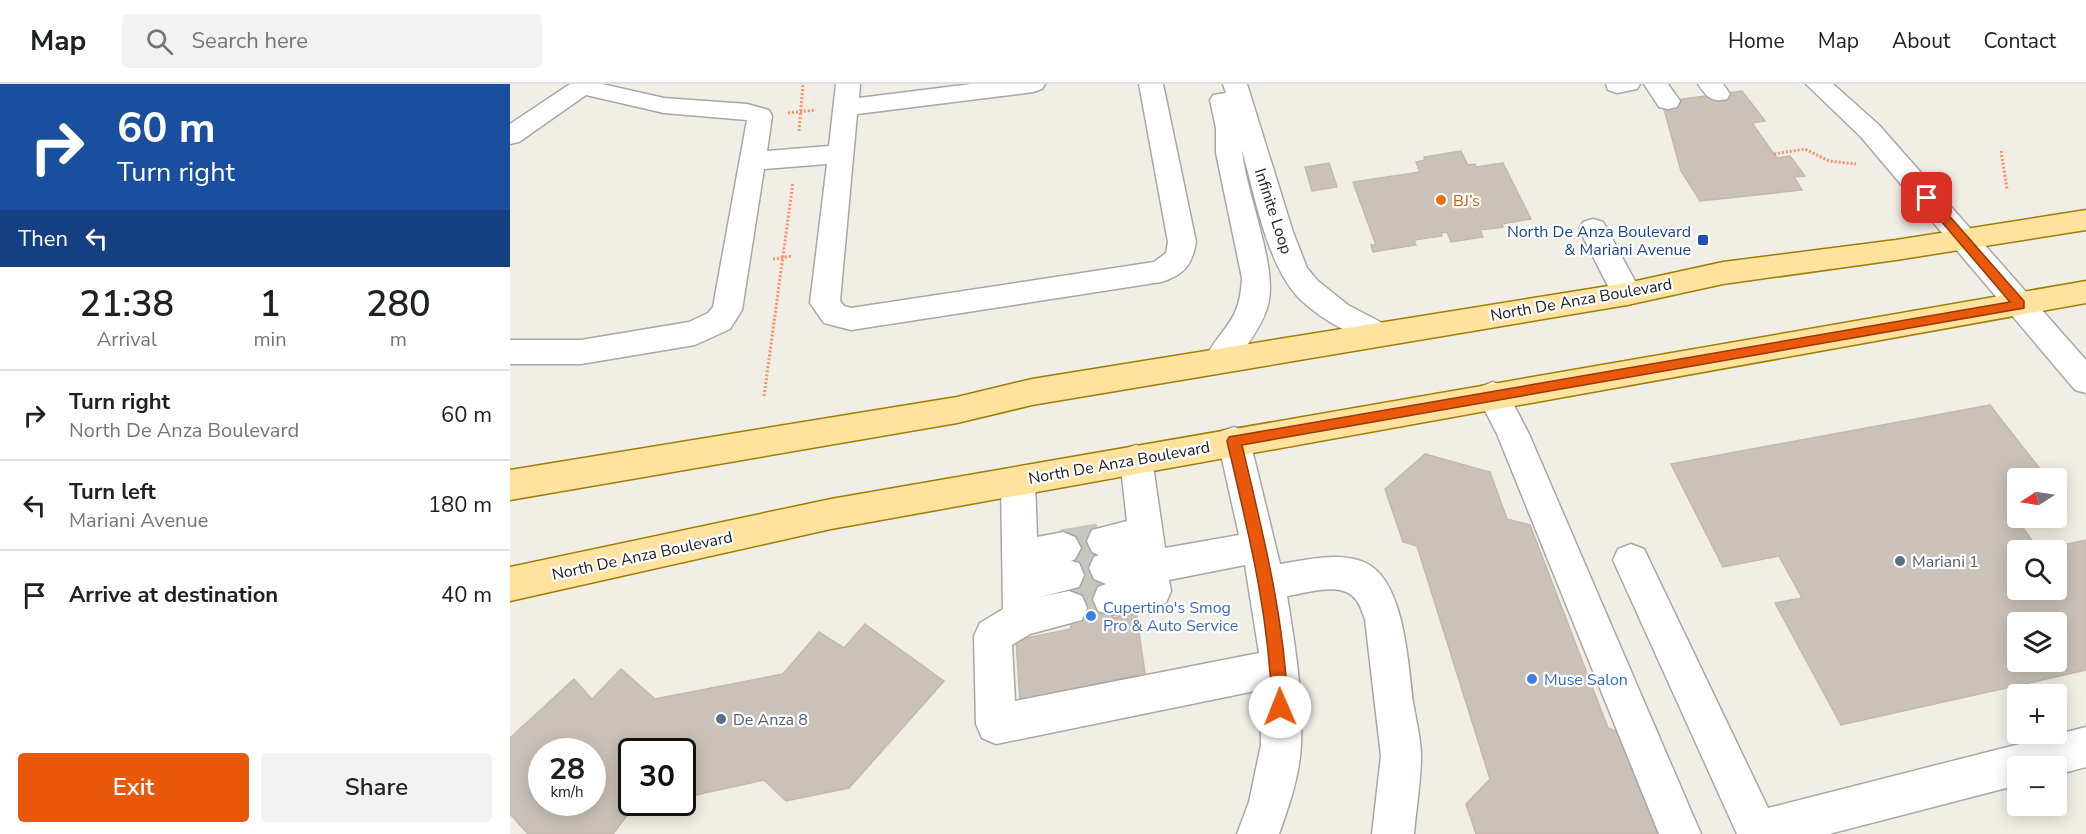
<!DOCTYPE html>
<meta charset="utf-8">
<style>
:root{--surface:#fff;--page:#f2f2f2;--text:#202124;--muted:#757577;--line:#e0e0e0;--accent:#ea580c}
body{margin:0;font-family:"Nunito Sans",sans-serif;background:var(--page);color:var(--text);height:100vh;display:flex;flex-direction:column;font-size:22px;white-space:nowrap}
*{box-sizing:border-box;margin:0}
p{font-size:20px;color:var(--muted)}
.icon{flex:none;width:33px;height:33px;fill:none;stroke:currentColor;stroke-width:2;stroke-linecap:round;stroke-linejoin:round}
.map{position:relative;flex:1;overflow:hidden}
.sheet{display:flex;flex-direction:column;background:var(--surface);width:510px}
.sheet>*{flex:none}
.hud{background:#1a4fa0;color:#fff;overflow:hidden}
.needle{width:39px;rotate:258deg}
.fabs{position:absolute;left:1497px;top:384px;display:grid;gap:12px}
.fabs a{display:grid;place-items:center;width:60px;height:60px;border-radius:6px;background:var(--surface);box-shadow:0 3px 15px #0003;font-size:30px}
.speed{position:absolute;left:18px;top:654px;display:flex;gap:12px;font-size:30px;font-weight:700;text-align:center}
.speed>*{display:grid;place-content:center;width:78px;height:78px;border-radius:50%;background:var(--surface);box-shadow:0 3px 15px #0003;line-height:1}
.speed small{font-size:15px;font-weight:400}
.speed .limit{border:3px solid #111;border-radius:9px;background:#fff;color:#111}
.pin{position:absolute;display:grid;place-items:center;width:51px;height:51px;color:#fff;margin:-26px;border-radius:12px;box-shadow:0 3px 9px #0006}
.me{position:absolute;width:66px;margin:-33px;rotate:359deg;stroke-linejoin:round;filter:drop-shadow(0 0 4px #0008)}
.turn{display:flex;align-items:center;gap:21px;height:126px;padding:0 18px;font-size:27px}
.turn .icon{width:78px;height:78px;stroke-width:2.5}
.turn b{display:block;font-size:42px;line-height:51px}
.then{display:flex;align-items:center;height:57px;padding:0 18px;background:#0003;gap:12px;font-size:22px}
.eta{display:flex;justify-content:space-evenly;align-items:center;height:102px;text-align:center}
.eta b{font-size:36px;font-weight:600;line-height:42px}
.primary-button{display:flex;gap:12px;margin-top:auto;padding:12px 18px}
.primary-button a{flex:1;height:69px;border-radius:6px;background:var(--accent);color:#fff;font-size:24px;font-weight:600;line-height:69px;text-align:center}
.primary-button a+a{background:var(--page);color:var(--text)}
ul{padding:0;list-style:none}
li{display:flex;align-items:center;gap:18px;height:90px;padding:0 18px;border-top:2px solid var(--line)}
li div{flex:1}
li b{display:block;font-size:22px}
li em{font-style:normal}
header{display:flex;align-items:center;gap:36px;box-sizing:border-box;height:84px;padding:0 30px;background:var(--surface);border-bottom:2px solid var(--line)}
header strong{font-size:28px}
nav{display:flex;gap:33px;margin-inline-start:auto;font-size:21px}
.search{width:420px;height:54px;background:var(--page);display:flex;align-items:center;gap:15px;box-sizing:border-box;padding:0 21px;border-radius:6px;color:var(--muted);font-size:22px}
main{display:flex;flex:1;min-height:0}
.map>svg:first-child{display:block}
</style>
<header>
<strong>Map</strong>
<div class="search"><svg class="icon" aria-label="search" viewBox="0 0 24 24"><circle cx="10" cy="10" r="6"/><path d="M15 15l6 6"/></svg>Search here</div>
<nav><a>Home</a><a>Map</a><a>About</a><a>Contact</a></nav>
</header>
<main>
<section class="sheet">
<div class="hud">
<div class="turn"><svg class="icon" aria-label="right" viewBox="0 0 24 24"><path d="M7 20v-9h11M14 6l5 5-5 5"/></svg><div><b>60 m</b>Turn right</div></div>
<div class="then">Then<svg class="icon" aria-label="left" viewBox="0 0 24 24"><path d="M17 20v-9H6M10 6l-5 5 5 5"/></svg></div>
</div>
<div class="eta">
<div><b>21:38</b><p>Arrival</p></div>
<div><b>1</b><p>min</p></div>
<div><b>280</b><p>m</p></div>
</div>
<ul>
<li><svg class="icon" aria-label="right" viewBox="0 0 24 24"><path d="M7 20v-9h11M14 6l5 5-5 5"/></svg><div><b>Turn right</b><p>North De Anza Boulevard</p></div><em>60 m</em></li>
<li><svg class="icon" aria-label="left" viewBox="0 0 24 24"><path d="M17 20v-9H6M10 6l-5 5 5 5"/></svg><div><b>Turn left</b><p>Mariani Avenue</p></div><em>180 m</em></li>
<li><svg class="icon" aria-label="arrive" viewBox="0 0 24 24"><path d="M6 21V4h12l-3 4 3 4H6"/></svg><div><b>Arrive at destination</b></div><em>40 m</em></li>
</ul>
<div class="primary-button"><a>Exit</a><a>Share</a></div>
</section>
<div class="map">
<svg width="1576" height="750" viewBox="0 0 1576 750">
<rect width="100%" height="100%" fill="#f1efe5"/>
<g fill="#cac2b8" stroke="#c4b8a6" stroke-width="1.5" fill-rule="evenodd">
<polygon points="1232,7 1255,37 1242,39 1264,70 1267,74 1280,72 1295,92 1284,93 1292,106 1190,117 1171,87 1152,18"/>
<polygon points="951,67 958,81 965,80 966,83 993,79 1021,135 992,140 993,143 970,146 973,153 941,158 937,148 931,149 932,152 904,156 906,161 863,168 861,161 866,161 843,98 910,88 906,78 915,76 914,73"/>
<polygon points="819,79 827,103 802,107 795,83"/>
<path d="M1480,321L1537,394H1508V421L1498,423L1529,466L1576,456V586L1331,641L1265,519L1292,514L1269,472L1213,483L1161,380ZM1508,466H1546V506H1508ZM1508,538H1546V578H1508Z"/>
<polygon points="915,370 980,388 997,435 1020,441 1098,644 1122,653 1164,750 966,750 956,720 980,695 907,462 893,458 875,405"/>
<polygon points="593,448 603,534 626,529 635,589 510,617 506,556 561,545 552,455"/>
<path d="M355,540L434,597L339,704L276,717L254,696L172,714V668H122V718H154L121,726L103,750H18L0,730V654L64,595L82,615L111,585L145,615L273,590L309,548L334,564ZM32,668H82V718H32Z"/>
</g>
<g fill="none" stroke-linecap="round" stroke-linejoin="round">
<g stroke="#c7c6be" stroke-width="37" stroke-dasharray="37 18" stroke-linecap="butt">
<polyline points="553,464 594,457"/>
<polyline points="556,491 597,484"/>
<polyline points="559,524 601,515"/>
</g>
<g stroke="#a7a7a7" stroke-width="3">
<g id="minor">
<path d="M60,0H92L154,14L237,20L259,26L262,32L257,67L319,62L326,0H350L349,14L461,0H535L532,5L523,8L347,30L330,217L334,222L341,224L644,178L656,169L658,158L629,0H653L686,158C682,181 674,191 651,198L341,246L314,239L300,219L317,80L254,85L232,226L220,245L185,261L71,280H0V256H71L179,238L198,229L203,223L237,36L154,29L76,11L9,58L0,60V40Z"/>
<path d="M713,0H737L783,148L797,184L808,197L838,221L878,242L882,250L878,258C861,263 850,255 836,247C819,238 800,226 787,212C756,177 745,111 732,66C736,110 768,182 758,221C753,239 742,255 731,269C721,283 716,290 698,285L694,276C712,241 730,240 732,194L706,69V44L700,16L703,11L716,9Z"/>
<polygon points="1096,0 1130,0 1127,5 1107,9 1098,6"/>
<polygon points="1134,0 1158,0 1170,17 1167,23 1158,25 1149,23"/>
<path d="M1188,0H1213L1220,10L1217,15C1201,19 1196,12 1188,0Z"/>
<polygon points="1296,0 1323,0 1369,41 1576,276 1576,309 1565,306 1351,53"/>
<polygon points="1083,135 1093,138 1097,145 1132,210 1127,218 1117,221 1107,218 1102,210 1069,145 1073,138"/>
<polygon points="983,298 994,302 1019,350 1191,750 1149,750 987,350 967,311 972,302"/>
<path d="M724,343L736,347L740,357L770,480C798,476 830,467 856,479C895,498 898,581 903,618C906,636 911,655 911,672C911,698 906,725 904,750H862L871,672L855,535C852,529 851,522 847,517C833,496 798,509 777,512C785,561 793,610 791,660C790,690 779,722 769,750H727L739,718L751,661L750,606L486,660L472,654L466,640L464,552L470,539L493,525L491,397L496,387L508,383L520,387L525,397L527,453L553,448L565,453L571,464L565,475L561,477L569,479L574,491L569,503L530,513L559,507L572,512L577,524L572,536L520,550L502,561L505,617L749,569L735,481L659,496L661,507L656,519C635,527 609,535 588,527L583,515L588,503L596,500L584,495L579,484L584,473L589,471L582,468L577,457L582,446L617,437L610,375L614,365L626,361L638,365L642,375L655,464L729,451L708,357L712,347Z"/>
<polygon points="1121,460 1134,465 1258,724 1576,643 1576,683 1546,691 1546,682 1508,682 1508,701 1319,750 1227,750 1103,476 1108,465"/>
</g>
</g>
<g stroke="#9c7e00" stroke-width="3">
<g id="major">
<polygon points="1576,126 1576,146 1386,176 1213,200 1117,221 522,321 447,339 0,416 0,386 447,313 522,295 1117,199 1213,178 1386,156"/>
<polygon points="1576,197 1576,219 321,445 0,517 0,483 321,415"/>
</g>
</g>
<g stroke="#ff8d69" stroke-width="3" stroke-dasharray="2 2" stroke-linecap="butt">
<polyline points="278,29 306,26"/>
<polyline points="289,47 293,0"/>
<polyline points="1491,67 1497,105"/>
<polyline points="1264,70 1295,65 1319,77 1346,80"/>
<polyline points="263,175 283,172"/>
<polyline points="254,312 283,98"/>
</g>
<use href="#minor" fill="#fff" fill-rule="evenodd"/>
<use href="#major" fill="#ffe29d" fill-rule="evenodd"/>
</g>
<path fill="#ea580c" stroke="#983908" stroke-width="1.5" d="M1417,110L1421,111L1514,217V224L732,361C753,450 774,531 778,623L775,628L770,631L764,628L762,623C759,529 738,447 717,357L719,353L1500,218L1413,116V111Z"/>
<circle fill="#e8710a" stroke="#fff" stroke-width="2" cx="931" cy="116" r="6"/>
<rect fill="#1a4fb4" stroke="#fff" stroke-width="2" x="1187" y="150" width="12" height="12" rx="3"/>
<g fill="#5c6f8a" stroke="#fff" stroke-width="2">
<circle cx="1390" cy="477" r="6"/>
<circle cx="211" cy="635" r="6"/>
</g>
<g fill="#3f7fe0" stroke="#fff" stroke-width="2">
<circle cx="581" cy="532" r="6"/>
<circle cx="1022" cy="595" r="6"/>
</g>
<g text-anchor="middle" stroke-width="4.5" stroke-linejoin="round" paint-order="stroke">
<g font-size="16" fill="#c56008" stroke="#fff" text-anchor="start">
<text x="943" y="122">BJ’s</text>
</g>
<g font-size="16" fill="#202020" stroke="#fff">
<text transform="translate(764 127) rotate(72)" y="6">Infinite Loop</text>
<text transform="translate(1071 215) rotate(-10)" y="6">North De Anza Boulevard</text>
<text transform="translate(609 378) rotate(-10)" y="6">North De Anza Boulevard</text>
<text transform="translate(132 471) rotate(-12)" y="6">North De Anza Boulevard</text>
</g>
<g font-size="16" fill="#164399" stroke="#fff" text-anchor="end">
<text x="1181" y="153">North De Anza Boulevard<tspan x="1181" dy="18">&amp; Mariani Avenue</tspan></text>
</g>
<g font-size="16" fill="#4e5e75" stroke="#fff" text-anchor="start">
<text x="1402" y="483">Mariani 1</text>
<text x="223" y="641">De Anza 8</text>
</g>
<g font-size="16" fill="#366cbe" stroke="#fff" text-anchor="start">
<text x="593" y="529">Cupertino's Smog<tspan x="593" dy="18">Pro &amp; Auto Service</tspan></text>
<text x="1034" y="601">Muse Salon</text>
</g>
</g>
</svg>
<div class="fabs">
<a><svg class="needle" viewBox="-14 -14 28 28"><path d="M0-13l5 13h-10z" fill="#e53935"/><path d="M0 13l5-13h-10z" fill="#757577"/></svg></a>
<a><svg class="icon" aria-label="search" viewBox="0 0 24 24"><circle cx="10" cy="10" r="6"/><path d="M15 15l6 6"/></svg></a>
<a><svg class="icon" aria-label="layers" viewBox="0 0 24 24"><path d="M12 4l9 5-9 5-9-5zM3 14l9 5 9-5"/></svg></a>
<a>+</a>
<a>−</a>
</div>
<div class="speed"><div>28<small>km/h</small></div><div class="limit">30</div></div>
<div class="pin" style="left:1417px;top:114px;background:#d93025"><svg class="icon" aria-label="arrive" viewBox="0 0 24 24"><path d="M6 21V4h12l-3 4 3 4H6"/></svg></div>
<svg class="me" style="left:770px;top:623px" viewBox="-20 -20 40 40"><circle r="19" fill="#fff"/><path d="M0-13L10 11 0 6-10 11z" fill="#ea580c"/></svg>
</div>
</main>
